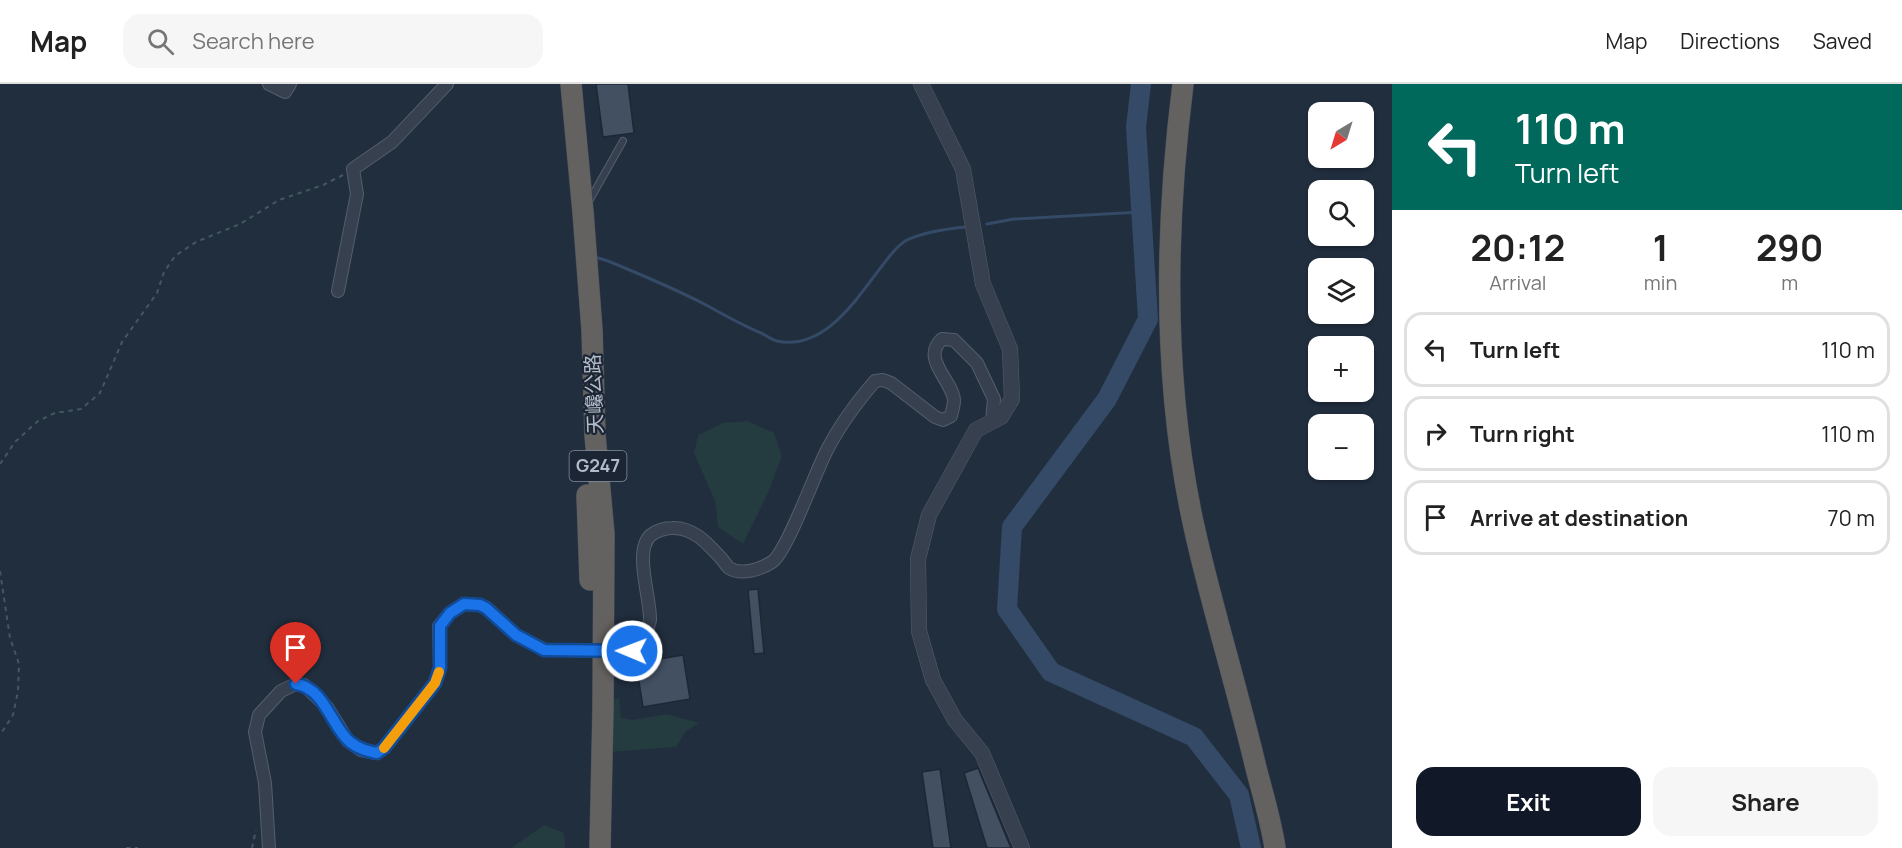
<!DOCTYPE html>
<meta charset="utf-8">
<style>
:root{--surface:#fff;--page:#f6f6f6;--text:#222;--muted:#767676;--line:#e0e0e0;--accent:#111827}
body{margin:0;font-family:Manrope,"Noto Sans SC",sans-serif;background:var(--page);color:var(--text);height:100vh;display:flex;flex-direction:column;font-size:22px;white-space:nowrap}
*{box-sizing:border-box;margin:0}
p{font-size:20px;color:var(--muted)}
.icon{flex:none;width:33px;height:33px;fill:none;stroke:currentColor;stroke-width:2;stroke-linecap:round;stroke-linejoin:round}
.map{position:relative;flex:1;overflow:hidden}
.panel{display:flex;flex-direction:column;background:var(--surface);width:510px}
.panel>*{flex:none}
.guide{background:#00695c;color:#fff;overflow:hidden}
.needle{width:39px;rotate:218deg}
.fabs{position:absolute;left:1308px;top:18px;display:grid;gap:12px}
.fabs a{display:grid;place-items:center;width:66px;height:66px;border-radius:12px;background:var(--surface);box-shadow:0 2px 4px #0004;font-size:30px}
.pin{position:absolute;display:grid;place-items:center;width:51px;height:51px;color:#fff;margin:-62px -26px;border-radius:50% 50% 50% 0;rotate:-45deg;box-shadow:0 0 6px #0007}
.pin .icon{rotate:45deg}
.me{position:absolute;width:66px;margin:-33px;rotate:271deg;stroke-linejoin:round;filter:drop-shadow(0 0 4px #0008)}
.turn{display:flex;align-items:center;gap:21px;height:126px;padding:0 24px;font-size:27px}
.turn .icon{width:78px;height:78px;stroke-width:2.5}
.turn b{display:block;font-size:42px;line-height:51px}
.eta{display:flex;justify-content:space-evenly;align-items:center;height:102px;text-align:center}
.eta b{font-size:36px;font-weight:700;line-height:42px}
.primary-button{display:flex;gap:12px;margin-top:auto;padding:12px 24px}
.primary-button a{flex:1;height:69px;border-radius:18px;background:var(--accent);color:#fff;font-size:24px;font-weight:700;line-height:69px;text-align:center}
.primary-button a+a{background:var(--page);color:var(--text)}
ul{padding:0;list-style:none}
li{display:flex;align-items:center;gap:18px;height:75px;margin:0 12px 9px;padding:0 12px;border:3px solid var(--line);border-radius:18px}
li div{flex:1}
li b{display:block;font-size:22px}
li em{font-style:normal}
header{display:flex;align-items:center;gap:36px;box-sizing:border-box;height:84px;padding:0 30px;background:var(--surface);border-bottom:2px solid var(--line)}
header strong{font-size:28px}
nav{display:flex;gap:33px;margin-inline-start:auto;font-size:21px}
.search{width:420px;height:54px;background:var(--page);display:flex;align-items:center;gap:15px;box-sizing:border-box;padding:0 21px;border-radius:18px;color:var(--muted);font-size:22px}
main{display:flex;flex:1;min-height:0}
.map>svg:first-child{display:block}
</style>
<header>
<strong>Map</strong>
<div class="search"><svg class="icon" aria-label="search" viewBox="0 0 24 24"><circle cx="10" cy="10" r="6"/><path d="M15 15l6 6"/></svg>Search here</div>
<nav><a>Map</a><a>Directions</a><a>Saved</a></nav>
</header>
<main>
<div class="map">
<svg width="1392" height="764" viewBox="0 0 1392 764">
<rect width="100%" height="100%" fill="#212e3e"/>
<g fill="#243c3f">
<polygon points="748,337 774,349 782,372 768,409 743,460 718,443 715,417 694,369 698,351 723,339"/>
<polygon points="611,615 619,615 621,634 633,636 667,630 699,639 686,647 676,663 611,668"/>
<polygon points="544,741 564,749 565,764 511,764"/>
</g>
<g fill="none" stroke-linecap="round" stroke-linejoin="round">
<g stroke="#344a66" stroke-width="3">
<polyline points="987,140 1014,135 1141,128"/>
<path d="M595,173L608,177C642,191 676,205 708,222C726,232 742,241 761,249C766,251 771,256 777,257C825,267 857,214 882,182C889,173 897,161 907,156C924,148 946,145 965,143"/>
</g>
<polyline stroke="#344a66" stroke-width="20" points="1141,0 1136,43 1148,235 1107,315 1012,443 1007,525 1051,588 1194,653 1239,711 1251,764"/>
</g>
<g fill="#425062" stroke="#1d2735" stroke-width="1.5">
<polygon points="596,0 628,0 634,49 603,53"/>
<polygon points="758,505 764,569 754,570 748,506"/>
<polygon points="683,571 690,615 643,623 636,579"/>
<polygon points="978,684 1011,764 987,764 964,689"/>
<polygon points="940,685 951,764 933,764 922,688"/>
</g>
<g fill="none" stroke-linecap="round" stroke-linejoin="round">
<g stroke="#545e6c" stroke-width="8">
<polyline id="service" points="588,119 623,57"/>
</g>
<g stroke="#545e6c" stroke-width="14">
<g id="minor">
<polyline points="269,0 285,8 290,0"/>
<polyline points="338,207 357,110 353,85 392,58 447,0"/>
<path d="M614,567H632C638,558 648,548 650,536C651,515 633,466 651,451C656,447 665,444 672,444C693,443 707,459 720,473C723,476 726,481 729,484C741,492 761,485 772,478C787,468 815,389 826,368C839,342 856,319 875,297L883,296L891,299L935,333L943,336L951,332C952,327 954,321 954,317C954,298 920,275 942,255L954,256L977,279L994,315L992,338"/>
<polyline points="269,764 265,699 255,648 259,631 281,607 296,600 304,601 327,623 348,657 361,666 377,669 384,664 435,599 440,584 439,542 450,529 464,520 480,521 487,524 516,551 545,566 576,566"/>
</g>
</g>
<g stroke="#545e6c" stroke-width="16">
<polyline id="tertiary" points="921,0 963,85 983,200 1010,265 1012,315 1001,333 976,346 929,431 918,475 919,547 933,596 955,636 982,669 1022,764"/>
</g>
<g stroke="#414b59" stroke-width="22">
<g id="trunk">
<polyline points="571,0 583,128 592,246 595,351 604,450 603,625 600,764"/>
<path d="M1183,0C1164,151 1162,307 1197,456C1215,533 1238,608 1256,684C1263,711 1271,737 1275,764"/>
<polyline points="587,411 590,496"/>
</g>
</g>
<g stroke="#41595c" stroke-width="2" stroke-dasharray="4.5 4.5" stroke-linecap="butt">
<polyline points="0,380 15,358 38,337 55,329 81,325 100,309 122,258 157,209 164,188 175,172 196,158 240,140 279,116 323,101 343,91"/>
<polyline points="0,487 10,554 19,580 18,607 13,631 0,651"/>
<polyline points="126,764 138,764"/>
<polyline points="252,764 256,746"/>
</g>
<use href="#service" stroke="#36404e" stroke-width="6"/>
<use href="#minor" stroke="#36404e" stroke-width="12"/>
<use href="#tertiary" stroke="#36404e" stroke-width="15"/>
<use href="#trunk" stroke="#646260" stroke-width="21"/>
<g stroke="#545e6c" stroke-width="14" stroke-linecap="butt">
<polyline id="minor-bridge" points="576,566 614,567"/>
</g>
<use href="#minor-bridge" stroke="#36404e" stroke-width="12"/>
</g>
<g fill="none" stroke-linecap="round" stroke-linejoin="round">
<g stroke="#114b97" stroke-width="15">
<path id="route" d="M296,600C325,604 332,644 350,658C359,665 367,667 377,669L384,664L435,599L440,584V542L450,529L464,520L480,521L486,524L516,551L544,566L632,567"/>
</g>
<use href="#route" stroke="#1a73e8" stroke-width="10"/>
<polyline stroke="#f59e0b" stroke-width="10" points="384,664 435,599 439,588"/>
</g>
<g text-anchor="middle" stroke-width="4.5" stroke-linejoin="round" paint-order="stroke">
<rect fill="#1b2533" stroke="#848e9c" stroke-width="1.5" x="569.5" y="367" width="57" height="30" rx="4.5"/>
<g font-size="18" font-weight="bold" fill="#b1bbc9">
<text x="598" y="388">G247</text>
</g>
<g font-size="20" fill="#b1bbc9" stroke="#1b2533">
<text transform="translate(594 310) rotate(-92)" y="7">天巉公路</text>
</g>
</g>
</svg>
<div class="fabs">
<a><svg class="needle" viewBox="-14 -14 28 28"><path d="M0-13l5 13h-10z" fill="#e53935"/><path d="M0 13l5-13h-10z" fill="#767676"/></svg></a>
<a><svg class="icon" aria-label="search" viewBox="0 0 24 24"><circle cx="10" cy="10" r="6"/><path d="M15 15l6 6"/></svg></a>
<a><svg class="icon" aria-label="layers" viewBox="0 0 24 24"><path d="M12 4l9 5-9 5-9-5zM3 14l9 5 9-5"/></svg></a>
<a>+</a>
<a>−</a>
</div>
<div class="pin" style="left:296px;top:600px;background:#d93025"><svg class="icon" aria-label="arrive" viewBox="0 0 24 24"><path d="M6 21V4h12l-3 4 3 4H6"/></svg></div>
<svg class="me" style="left:632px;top:567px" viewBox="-20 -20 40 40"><circle r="17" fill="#1a73e8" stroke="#fff" stroke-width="3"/><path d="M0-11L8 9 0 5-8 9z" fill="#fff"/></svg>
</div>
<section class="panel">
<div class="guide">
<div class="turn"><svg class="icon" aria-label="left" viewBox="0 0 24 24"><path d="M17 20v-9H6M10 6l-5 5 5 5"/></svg><div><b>110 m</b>Turn left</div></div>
</div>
<div class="eta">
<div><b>20:12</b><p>Arrival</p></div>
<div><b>1</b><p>min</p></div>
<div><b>290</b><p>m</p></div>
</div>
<ul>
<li><svg class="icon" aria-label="left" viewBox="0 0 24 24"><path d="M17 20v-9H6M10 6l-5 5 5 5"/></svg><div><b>Turn left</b></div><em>110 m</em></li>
<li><svg class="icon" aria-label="right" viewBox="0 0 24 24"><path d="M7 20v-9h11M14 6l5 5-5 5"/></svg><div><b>Turn right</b></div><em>110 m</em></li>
<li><svg class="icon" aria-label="arrive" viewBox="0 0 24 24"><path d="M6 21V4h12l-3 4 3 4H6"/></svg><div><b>Arrive at destination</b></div><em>70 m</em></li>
</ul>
<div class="primary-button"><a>Exit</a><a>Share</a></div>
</section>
</main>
